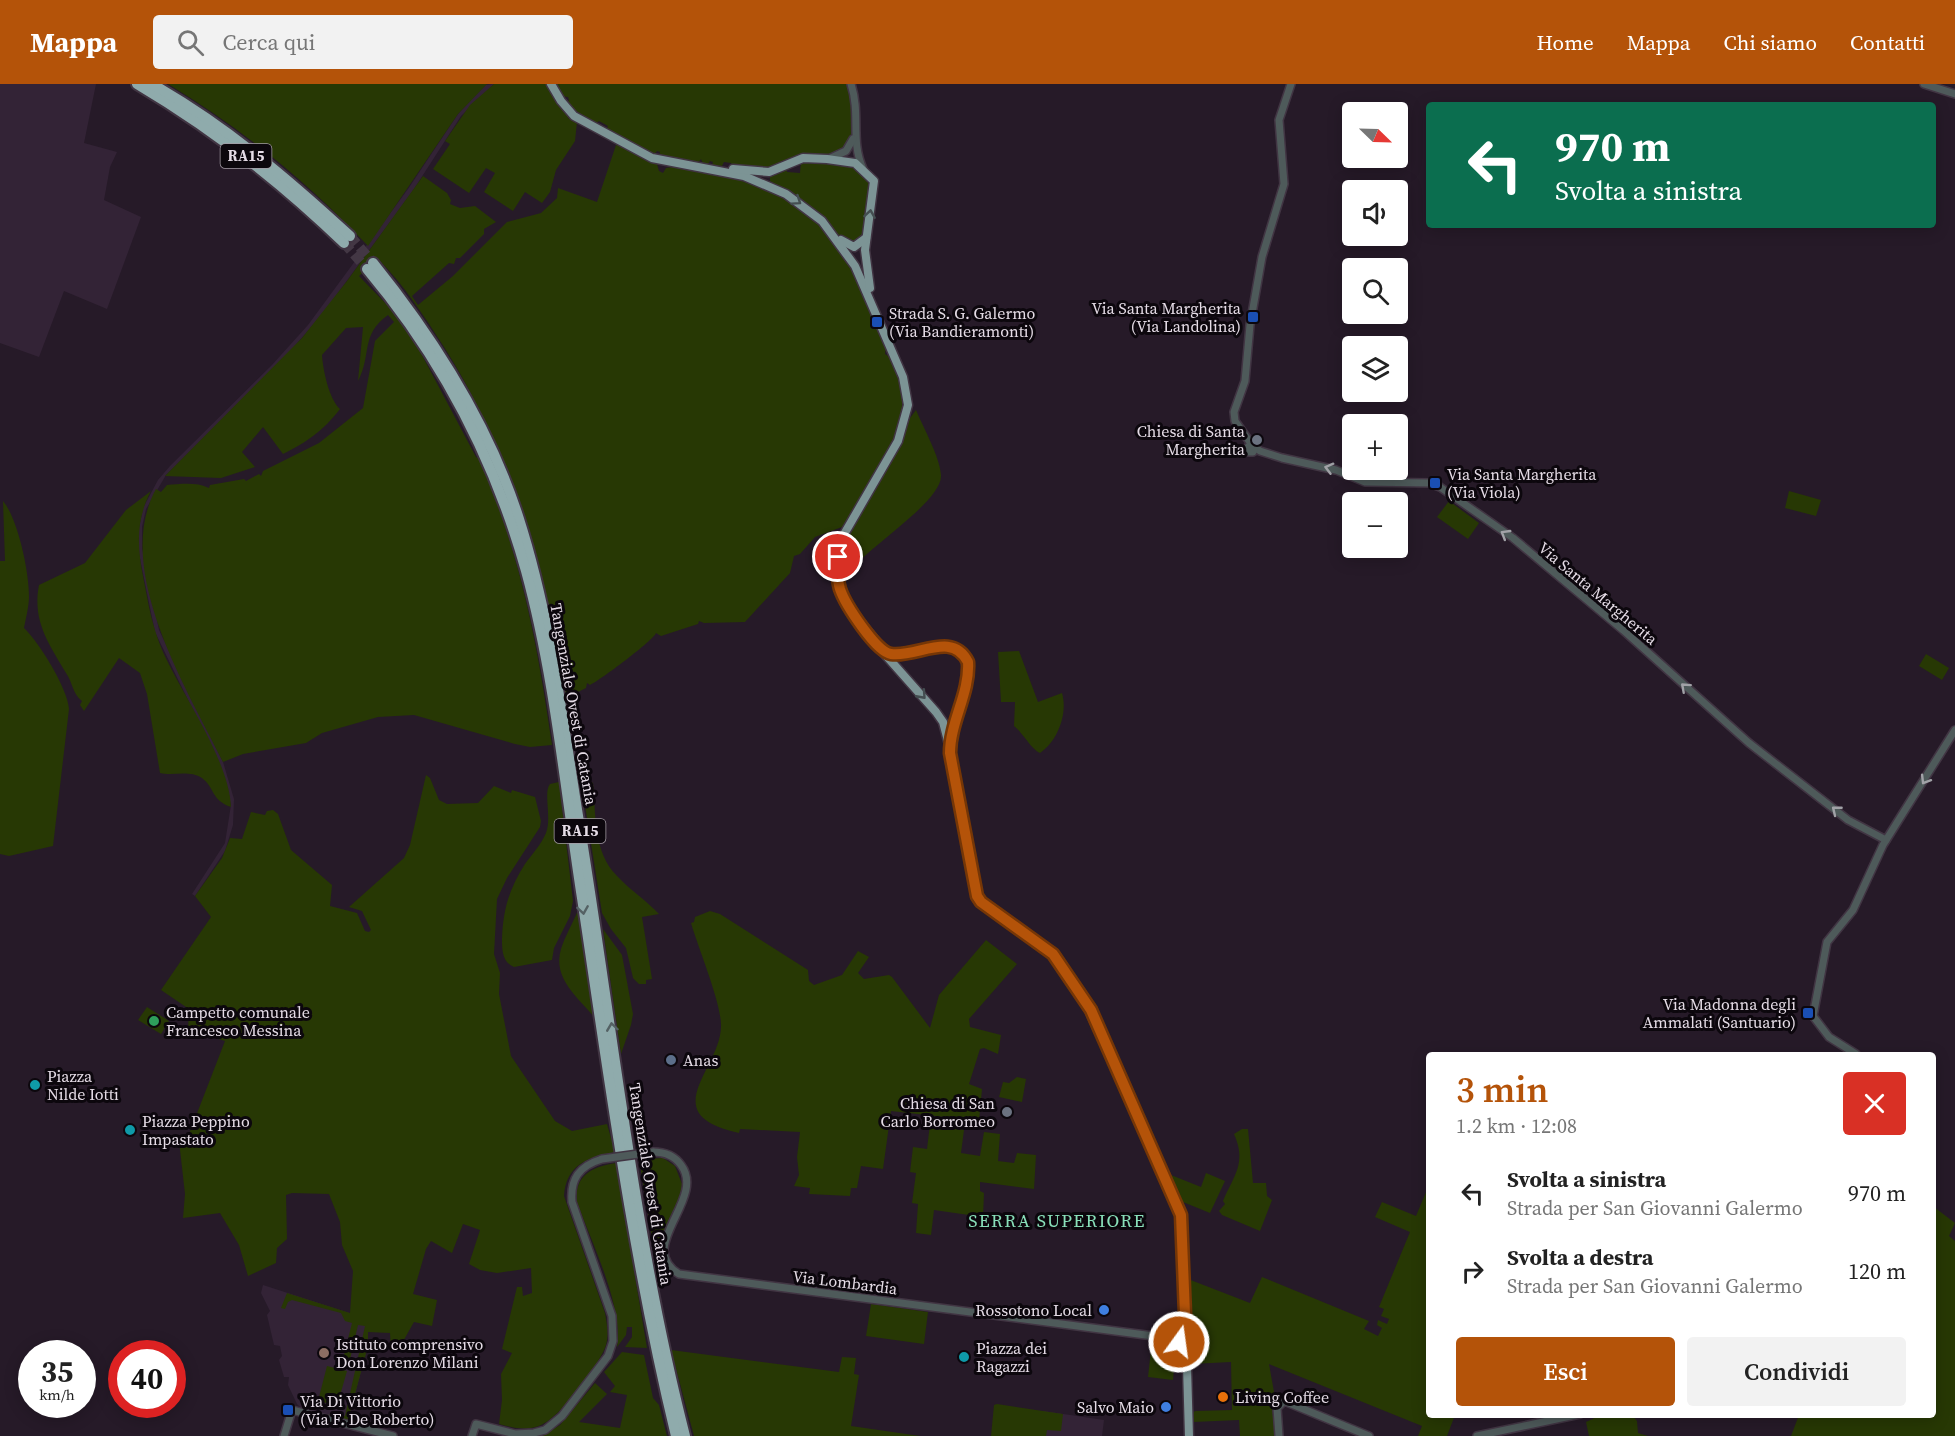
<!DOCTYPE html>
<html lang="it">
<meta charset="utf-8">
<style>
:root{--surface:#fff;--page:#f2f2f2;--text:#222;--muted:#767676;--accent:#b45309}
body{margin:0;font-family:"Source Serif 4",serif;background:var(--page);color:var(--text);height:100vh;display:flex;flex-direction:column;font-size:22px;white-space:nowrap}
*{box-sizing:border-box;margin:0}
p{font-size:20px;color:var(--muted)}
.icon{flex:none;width:33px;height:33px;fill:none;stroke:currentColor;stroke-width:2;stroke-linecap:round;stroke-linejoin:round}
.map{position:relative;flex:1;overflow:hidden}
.sheet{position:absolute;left:1426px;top:968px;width:510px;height:366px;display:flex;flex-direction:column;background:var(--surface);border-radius:6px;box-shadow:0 3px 15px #0003}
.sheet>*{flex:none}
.top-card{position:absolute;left:1426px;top:18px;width:510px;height:126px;border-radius:6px;box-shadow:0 3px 15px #0003;background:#0b6e4f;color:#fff;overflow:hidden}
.needle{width:39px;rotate:113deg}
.controls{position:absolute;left:1342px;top:18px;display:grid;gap:12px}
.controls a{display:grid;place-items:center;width:66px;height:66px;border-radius:6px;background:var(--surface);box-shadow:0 3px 15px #0003;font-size:30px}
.speed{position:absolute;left:18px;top:1256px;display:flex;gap:12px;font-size:30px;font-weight:700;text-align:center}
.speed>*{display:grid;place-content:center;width:78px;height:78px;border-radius:50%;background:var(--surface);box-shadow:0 3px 15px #0003;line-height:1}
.speed small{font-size:15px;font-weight:400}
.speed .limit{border:9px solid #d22;background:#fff;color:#111}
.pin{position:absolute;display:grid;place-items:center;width:51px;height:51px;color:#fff;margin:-26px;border:3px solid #fff;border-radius:50%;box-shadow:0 2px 6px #0007}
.me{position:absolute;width:66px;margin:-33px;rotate:14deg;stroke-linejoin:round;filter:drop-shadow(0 0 4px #0008)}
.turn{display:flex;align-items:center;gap:21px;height:126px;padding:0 30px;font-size:27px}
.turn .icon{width:78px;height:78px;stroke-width:2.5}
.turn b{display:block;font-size:42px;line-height:51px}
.round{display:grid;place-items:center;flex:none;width:63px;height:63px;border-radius:6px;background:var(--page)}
.head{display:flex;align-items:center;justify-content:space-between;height:102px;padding:0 30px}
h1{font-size:36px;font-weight:600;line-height:45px;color:var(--accent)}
.cta{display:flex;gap:12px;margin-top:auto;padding:12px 30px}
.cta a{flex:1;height:69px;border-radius:6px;background:var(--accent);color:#fff;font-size:24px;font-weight:600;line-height:69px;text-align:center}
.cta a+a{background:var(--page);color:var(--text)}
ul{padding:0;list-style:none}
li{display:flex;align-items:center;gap:18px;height:78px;padding:0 30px}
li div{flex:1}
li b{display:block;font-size:22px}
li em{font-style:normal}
header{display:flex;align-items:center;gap:36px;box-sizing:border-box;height:84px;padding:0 30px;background:var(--accent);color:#fff}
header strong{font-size:28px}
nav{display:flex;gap:33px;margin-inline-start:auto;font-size:21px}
.search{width:420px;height:54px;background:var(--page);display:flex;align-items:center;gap:15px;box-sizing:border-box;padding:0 21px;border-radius:6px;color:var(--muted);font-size:22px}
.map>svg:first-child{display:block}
</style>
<header>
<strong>Mappa</strong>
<div class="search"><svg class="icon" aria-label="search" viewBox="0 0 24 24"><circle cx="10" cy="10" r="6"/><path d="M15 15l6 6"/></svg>Cerca qui</div>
<nav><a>Home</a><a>Mappa</a><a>Chi siamo</a><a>Contatti</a></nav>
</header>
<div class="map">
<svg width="1955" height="1352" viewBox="0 0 1955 1352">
<rect width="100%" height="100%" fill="#261a28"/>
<g fill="#332336">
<polygon points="0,0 96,0 84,59 117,68 110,83 104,116 141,133 107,225 64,207 39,273 0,259"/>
<polygon points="494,0 461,32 412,108 321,232 284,274 166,391 146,425 142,443 142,464 159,546 223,678 234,715 233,741 225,767 195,812 192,810 225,759 231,721 221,684 155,548 138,465 139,444 143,424 158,396 170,382 272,281 308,241 408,105 458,30 485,1"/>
<polygon points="263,1201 368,1235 368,1262 348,1336 301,1324 297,1320 288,1301 289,1293 284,1293 279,1276 282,1272 280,1262 274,1261 267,1231 270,1227 261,1209"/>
<polygon points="1043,1327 1104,1336 1102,1352 1039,1352"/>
</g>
<g fill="#273804">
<path d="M168,0H487L458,30L368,162C308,98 242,45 168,0Z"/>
<polygon points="494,0 549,0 570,31 568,34 577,38 575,57 556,86 550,108 542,119 525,108 513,127 484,108 495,89 486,84 469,109 433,85 450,60 445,57 470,21"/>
<path d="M555,0H846C853,20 857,43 847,63L835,72H812L811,69L807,71L804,69L803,72C783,78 772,86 750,85V82L743,81L739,84L733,83L731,79L724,78L722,82L712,81L713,78L710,77L708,80H703L701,75L698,79L659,73L660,68L657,67L654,71L606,46L608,42L599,37L595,40L566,20L569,16L568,13L561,12Z"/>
<path d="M617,58L657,80L659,87L663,89L666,84L672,83C731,91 786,103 828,148C839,161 847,177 857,191L855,194L886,263L885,270C910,284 901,341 898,364L901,362L910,334L916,326C923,343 940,373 941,391C943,419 855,471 842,497V479L850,454L842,443L815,453L800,470L794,472L790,489L745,538L704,539L699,537L698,540L661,552L656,549C654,556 599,597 590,601L587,599L586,604L574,610L565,611C545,487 511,369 444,263C424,232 404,201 378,175L359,192L393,227L422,271L476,373L480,375C521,473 537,557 552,661L530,663L515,660L414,631L378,633L322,649L306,659L243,670L223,678C187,605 112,485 156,405L161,408L167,401C181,400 197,398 209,404L210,401L244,395L246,397L259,390L261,392L263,387L319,359L363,324L375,257L394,238L388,231C360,251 372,271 358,297L363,243L346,244L322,271C323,286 329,315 340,325C323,347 307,358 283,370L263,343L242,368L255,383L221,394L165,392L302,254L347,197L423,92L447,109L451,116L450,120L460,124L475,122L496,138L484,145V150L460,174H456L454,180L449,179L412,212L418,221L453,192L507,138L541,129L557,114L558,104L597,118Z"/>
<polygon points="801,77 851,80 870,95 864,152 857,160 845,158 810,122 770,97 770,90 777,91 776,87 786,83 787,88 800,89"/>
<path d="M151,407C136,435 137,462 143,492C148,518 152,543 163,568C183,612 229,676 231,723C211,716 215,704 202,694C190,686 173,692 160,689L147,610L140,589L119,574L84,627L80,621L82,617C72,609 73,599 66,589C49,560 32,537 39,501L85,479L126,426Z"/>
<polygon points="1789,407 1821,416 1816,432 1785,424"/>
<path d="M3,417C18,435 29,487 29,512C29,523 26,533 24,544C39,558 68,605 69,625L53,762L9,772L0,770V477H5Z"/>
<polygon points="1449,417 1479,439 1468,455 1437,433"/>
<path d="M1019,567L1038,618L1062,609C1068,629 1058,657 1040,669C1031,665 1023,649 1014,642L1015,618H1001L998,568Z"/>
<polygon points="1926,570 1949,584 1942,596 1919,582"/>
<path d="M426,691L430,694L439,716L447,720L478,719L494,702L511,709L512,706L535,713L541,737L540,743L507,794L497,815L494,870L500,889L499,910L511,972L555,1037L572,1047L607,1040L615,1068C588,1073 566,1081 564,1112L605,1229C607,1240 609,1251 606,1261C600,1280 561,1332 543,1340C528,1348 514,1344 499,1340L502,1316L501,1290L512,1269L502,1265L517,1203H522L523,1212L532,1209L531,1184L497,1189L480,1186L469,1180L480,1146L463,1140L452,1169L431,1157L426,1165L413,1210L437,1216L432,1242L414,1238L397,1268L391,1265L390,1249L368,1248V1262L348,1336L323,1330L345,1332L365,1242L358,1241L348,1284L341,1283L352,1239L345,1237L341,1229L292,1216L288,1218L285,1225L281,1224L287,1209L350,1229L353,1187L342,1161L340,1138L329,1110L292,1109L286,1111L287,1155L277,1164L276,1179L248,1192L239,1161L220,1129L183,1134L185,1110L179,1057L189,1050L225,957L188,946L189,925L161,906L211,833L195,812L222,774L230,754L242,755L251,728L265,731L267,727L273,726L278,730L291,766L332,801L330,822L357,829L365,847L369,848L371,846L362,827L349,823L404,774L410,761Z"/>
<path d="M586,695L593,699C596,731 593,768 617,792C630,806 646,816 659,830L642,833L652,895L646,896V900H639L633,894L626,864L611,845L602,829L581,696Z"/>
<path d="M559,698L573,817L570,832L554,864L552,876L514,883C502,878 502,866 502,855C503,826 509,805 525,780C532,770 541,761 546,749C552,734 543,708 550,700Z"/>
<path d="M578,826L595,934C579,914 552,895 561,865C565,852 573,839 578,826Z"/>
<path d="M710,827L720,830L808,886L809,897L814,901L842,891L858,867L869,873L858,889L864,895L889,891L892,893L930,944L939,911L986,856L1017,880L969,935L970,943L1001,951L998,970L984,964L980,965L969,1000L982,1005L979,1037L891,1027L883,1085L861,1082L857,1104H851L850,1112L809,1110L810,1104L794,1102L799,1091L797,1073L800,1048L740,1045L739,1049C652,1030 723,984 721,940C720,916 699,866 691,839L694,838L695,833Z"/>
<polygon points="603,845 622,871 633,930 631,941 621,970"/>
<polygon points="147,923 169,937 161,950 138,936"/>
<polygon points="1017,993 1026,995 1022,1018 999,1013 1003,998 1009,999"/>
<polygon points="930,1040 964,1046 961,1069 980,1072 984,1048 1000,1050 998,1077 1014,1079 1017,1069 1036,1071 1034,1105 980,1098 980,1107 984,1109 983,1133 934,1126 931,1151 916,1149 918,1120 912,1119 916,1089 910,1088 913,1063 927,1065"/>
<path d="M1242,1045H1248L1253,1099H1266L1267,1112L1272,1116L1260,1147L1222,1131L1219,1127L1225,1120L1223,1117C1234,1091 1247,1079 1234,1050Z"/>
<path d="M663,1074L675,1082L682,1100C679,1132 641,1161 669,1191L660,1203L640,1081L644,1075Z"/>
<path d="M616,1079L647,1264L625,1263L632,1253V1243H627L626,1251L617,1263C624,1224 591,1157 577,1118C574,1091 592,1083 616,1079Z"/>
<polygon points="1166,1089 1201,1103 1206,1089 1225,1097 1210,1129 1178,1116"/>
<polygon points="1429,1101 1430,1330 1455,1331 1447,1352 1418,1352 1422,1342 1269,1280 1274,1308 1271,1314 1275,1352 1240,1352 1239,1336 1193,1338 1193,1328 1196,1327 1232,1326 1231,1278 1191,1280 1188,1195 1250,1219 1262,1193 1369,1237 1364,1245 1378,1252 1382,1244 1377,1241 1378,1236 1387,1240 1389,1235 1381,1232 1384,1225 1379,1223 1410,1148 1375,1133 1382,1118 1416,1132"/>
<polygon points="1934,1123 1955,1139 1949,1152 1955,1157 1955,1352 1791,1352 1799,1331 1934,1330"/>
<polygon points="871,1220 928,1228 924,1260 866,1252"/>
<path d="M1152,1256C1166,1257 1178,1259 1184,1272L1175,1273L1173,1296L1148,1293Z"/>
<polygon points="671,1266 839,1288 842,1273 856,1274 854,1290 859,1291 851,1342 920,1352 694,1352"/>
<polygon points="622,1268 644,1271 653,1314 659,1321 667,1352 542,1352 560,1341 595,1299 607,1310 579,1338 620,1344 627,1311 610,1308 615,1302 604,1288"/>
<polygon points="327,1282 347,1287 337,1322 301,1312 301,1309 319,1313"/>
<polygon points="997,1320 1063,1330 1061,1347 1047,1346 1046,1352 991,1352 994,1321"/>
<polygon points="1601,1331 1632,1331 1637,1337 1638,1349 1648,1352 1589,1352 1586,1338"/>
</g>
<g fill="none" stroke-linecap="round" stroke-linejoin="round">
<g stroke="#433744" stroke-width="10" stroke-dasharray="10 5" stroke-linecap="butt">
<polyline points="350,152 373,179"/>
<polyline points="344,159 367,185"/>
</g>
<g stroke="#413543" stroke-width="10">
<g id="minor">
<path d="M851,0C861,31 850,56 863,85"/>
<polyline points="1291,0 1279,36 1284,100 1262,173 1250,241 1245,297 1234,328 1235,337 1252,361 1260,367 1282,374 1336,386 1365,398 1430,399 1440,403 1513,454 1623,546 1749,659 1848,736 1886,756"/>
<polyline points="1924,0 1955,10"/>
<polyline points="831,74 846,67 853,55"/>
<polyline points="1252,361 1248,363 1249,368 1253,368 1255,363"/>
<polyline points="1856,970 1829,953 1813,932 1827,858 1853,826 1883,761 1955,646"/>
<path d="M653,1068C664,1068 674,1071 681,1081C707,1115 634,1163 679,1190L1161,1253L1176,1257L1187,1269"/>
<polyline points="1166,1253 1179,1249 1185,1240"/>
<polyline points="284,1352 292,1326 393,1352"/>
<path d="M472,1352L476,1340L515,1350L534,1349L545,1346L562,1332L608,1272L613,1257L612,1232L572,1118C570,1095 579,1082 602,1075"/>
<polyline points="1279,1352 1277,1324 1284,1317 1369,1352"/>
<polyline points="1477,1352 1580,1330"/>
</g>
</g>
<g stroke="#413543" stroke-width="11">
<g id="major">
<polyline points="551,0 561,17 574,32 652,74 744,92 786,110 822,137 855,182 903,293 908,321 898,357 843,452 837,479 839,499 848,523 885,568 896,570 944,562 956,565 965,573 968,592 950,656 950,669 977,812 981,818 1049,866 1084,915 1179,1123 1183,1143 1189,1352"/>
<polyline points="733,85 769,88 803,74 827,75 855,79 874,97 865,166 870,204"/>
<polyline points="841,156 854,163 866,154"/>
<polyline points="882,567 936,628 943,638 948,657"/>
</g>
</g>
<g stroke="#413543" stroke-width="14">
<g id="highway">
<path d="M137,0C213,45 280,97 344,159"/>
<path d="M152,0C226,42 288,95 350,152"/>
<path d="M373,179C435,256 489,341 519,435C551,535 563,640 580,744C613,947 634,1153 685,1352"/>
<path d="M367,185C441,273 495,376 526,487C555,593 565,705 582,814C609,994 633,1175 676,1352"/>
</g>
</g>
<use href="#minor" stroke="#4e5a5a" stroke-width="7"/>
<use href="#major" stroke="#7c9495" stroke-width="8"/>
<use href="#highway" stroke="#8fabac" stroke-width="10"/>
<g stroke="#413543" stroke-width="10" stroke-linecap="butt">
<polyline id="minor-bridge" points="602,1075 653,1068"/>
</g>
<use href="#minor-bridge" stroke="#4e5a5a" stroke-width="7"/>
</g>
<defs><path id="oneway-chevron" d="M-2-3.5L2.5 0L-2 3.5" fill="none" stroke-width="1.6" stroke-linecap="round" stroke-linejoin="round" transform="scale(1.5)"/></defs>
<g stroke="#444e51">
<use href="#oneway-chevron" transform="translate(797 117) rotate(34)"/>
<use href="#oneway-chevron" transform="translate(870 130) rotate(-81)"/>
<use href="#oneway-chevron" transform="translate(922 611) rotate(48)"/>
</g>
<g stroke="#a1a2a7">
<use href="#oneway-chevron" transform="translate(1329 384) rotate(-165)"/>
<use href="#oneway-chevron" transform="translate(1505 450) rotate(-149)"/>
<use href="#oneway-chevron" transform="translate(1685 603) rotate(-138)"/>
<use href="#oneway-chevron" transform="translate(1925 696) rotate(121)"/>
<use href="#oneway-chevron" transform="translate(1836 726) rotate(-141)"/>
</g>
<g stroke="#546164">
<use href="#oneway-chevron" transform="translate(583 826) rotate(81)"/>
<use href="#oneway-chevron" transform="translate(612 943) rotate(-98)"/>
</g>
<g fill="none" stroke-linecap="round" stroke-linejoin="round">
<g stroke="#753606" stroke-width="15">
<path id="route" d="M838,473C837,484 837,495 840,505C845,520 876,568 891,570C917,574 952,546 968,578C970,609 950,638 950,669L977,812L981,818L1053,870L1091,926L1181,1131L1186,1255L1179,1258"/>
</g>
<use href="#route" stroke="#b45309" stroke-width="10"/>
</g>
<g fill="#1a4fb4" stroke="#0c070d" stroke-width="2">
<rect x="1247" y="227" width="12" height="12" rx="3"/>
<rect x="871" y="232" width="12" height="12" rx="3"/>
<rect x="1429" y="393" width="12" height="12" rx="3"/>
<rect x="1802" y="923" width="12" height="12" rx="3"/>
<rect x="282" y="1320" width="12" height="12" rx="3"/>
</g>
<g fill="#6b7280" stroke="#0c070d" stroke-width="2">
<circle cx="1257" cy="356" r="6"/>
<circle cx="1007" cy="1028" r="6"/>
</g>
<circle fill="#2e9e5b" stroke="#0c070d" stroke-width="2" cx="154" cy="937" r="6"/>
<circle fill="#5c6f8a" stroke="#0c070d" stroke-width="2" cx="671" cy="976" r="6"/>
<g fill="#0f9aa8" stroke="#0c070d" stroke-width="2">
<circle cx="35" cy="1001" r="6"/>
<circle cx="130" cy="1046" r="6"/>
<circle cx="964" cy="1273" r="6"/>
</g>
<g fill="#3f7fe0" stroke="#0c070d" stroke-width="2">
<circle cx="1104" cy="1226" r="6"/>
<circle cx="1166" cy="1323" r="6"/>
</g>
<circle fill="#8d6e63" stroke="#0c070d" stroke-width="2" cx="324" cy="1269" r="6"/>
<circle fill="#e8710a" stroke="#0c070d" stroke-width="2" cx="1223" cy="1313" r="6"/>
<g text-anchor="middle" stroke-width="6" stroke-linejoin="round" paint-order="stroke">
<g fill="#0c070d" stroke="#a49ca5" stroke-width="1.5">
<rect x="220.5" y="60" width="51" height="24" rx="4.5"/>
<rect x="554.5" y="735" width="51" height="24" rx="4.5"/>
</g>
<g font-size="15" font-weight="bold" fill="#e5dce6">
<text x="246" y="77">RA15</text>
<text x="580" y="752">RA15</text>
</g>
<g font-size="16" fill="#e5dce6" stroke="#0c070d" text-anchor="start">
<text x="1241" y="230" text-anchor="end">Via Santa Margherita<tspan x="1241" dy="18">(Via Landolina)</tspan></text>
<text x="889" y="235">Strada S. G. Galermo<tspan x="889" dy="18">(Via Bandieramonti)</tspan></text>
<text x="1245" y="353" text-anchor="end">Chiesa di Santa<tspan x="1245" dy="18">Margherita</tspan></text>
<text x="1447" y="396">Via Santa Margherita<tspan x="1447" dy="18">(Via Viola)</tspan></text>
<text x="1796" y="926" text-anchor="end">Via Madonna degli<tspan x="1796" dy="18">Ammalati (Santuario)</tspan></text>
<text x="166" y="934">Campetto comunale<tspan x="166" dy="18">Francesco Messina</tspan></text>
<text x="683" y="982">Anas</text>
<text x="47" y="998">Piazza<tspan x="47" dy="18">Nilde Iotti</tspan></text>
<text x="995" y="1025" text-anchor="end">Chiesa di San<tspan x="995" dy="18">Carlo Borromeo</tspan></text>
<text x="142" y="1043">Piazza Peppino<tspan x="142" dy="18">Impastato</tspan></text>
<text x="1092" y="1232" text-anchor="end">Rossotono Local</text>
<text x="336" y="1266">Istituto comprensivo<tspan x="336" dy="18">Don Lorenzo Milani</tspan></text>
<text x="976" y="1270">Piazza dei<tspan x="976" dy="18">Ragazzi</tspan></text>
<text x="1235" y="1319">Living Coffee</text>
<text x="300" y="1323">Via Di Vittorio<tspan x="300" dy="18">(Via F. De Roberto)</tspan></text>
<text x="1154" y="1329" text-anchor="end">Salvo Maio</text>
</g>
<g font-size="16" fill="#e5dce6" stroke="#0c070d">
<text transform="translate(1598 509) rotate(40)" y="6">Via Santa Margherita</text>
<text transform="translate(574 620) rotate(80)" y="6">Tangenziale Ovest di Catania</text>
<text transform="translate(651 1100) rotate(81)" y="6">Tangenziale Ovest di Catania</text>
<text transform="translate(845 1198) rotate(7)" y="6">Via Lombardia</text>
</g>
<g font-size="18" letter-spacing="1.5" fill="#89e0ba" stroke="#0c070d">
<text x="1057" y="1143">SERRA SUPERIORE</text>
</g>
</g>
</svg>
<div class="controls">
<a><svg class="needle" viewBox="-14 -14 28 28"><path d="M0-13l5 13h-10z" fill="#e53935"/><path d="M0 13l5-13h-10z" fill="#767676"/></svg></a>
<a><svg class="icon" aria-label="sound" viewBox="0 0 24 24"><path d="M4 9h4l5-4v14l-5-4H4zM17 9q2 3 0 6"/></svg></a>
<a><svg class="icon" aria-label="search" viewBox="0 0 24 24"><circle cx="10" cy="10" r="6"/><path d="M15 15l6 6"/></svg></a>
<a><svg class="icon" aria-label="layers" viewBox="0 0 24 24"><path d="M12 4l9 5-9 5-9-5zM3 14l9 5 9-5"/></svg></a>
<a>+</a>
<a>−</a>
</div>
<div class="speed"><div>35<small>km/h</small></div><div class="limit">40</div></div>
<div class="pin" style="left:838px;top:473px;background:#d93025"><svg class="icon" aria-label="arrive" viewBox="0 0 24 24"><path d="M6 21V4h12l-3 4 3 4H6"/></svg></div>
<svg class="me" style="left:1179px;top:1258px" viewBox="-20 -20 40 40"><circle r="17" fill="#b45309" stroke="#fff" stroke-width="3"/><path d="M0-11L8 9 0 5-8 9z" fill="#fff"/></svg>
<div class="top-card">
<div class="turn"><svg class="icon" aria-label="left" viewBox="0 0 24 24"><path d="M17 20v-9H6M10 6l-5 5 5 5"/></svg><div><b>970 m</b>Svolta a sinistra</div></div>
</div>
<section class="sheet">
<div class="head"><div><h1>3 min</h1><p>1.2 km · 12:08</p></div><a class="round" style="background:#d93025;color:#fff"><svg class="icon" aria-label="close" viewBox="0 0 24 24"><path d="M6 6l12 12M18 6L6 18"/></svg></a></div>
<ul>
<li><svg class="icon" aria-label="left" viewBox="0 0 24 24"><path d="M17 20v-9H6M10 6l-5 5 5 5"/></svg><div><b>Svolta a sinistra</b><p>Strada per San Giovanni Galermo</p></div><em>970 m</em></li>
<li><svg class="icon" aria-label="right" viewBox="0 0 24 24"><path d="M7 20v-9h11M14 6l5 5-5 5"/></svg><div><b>Svolta a destra</b><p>Strada per San Giovanni Galermo</p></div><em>120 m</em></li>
</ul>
<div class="cta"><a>Esci</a><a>Condividi</a></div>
</section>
</div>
